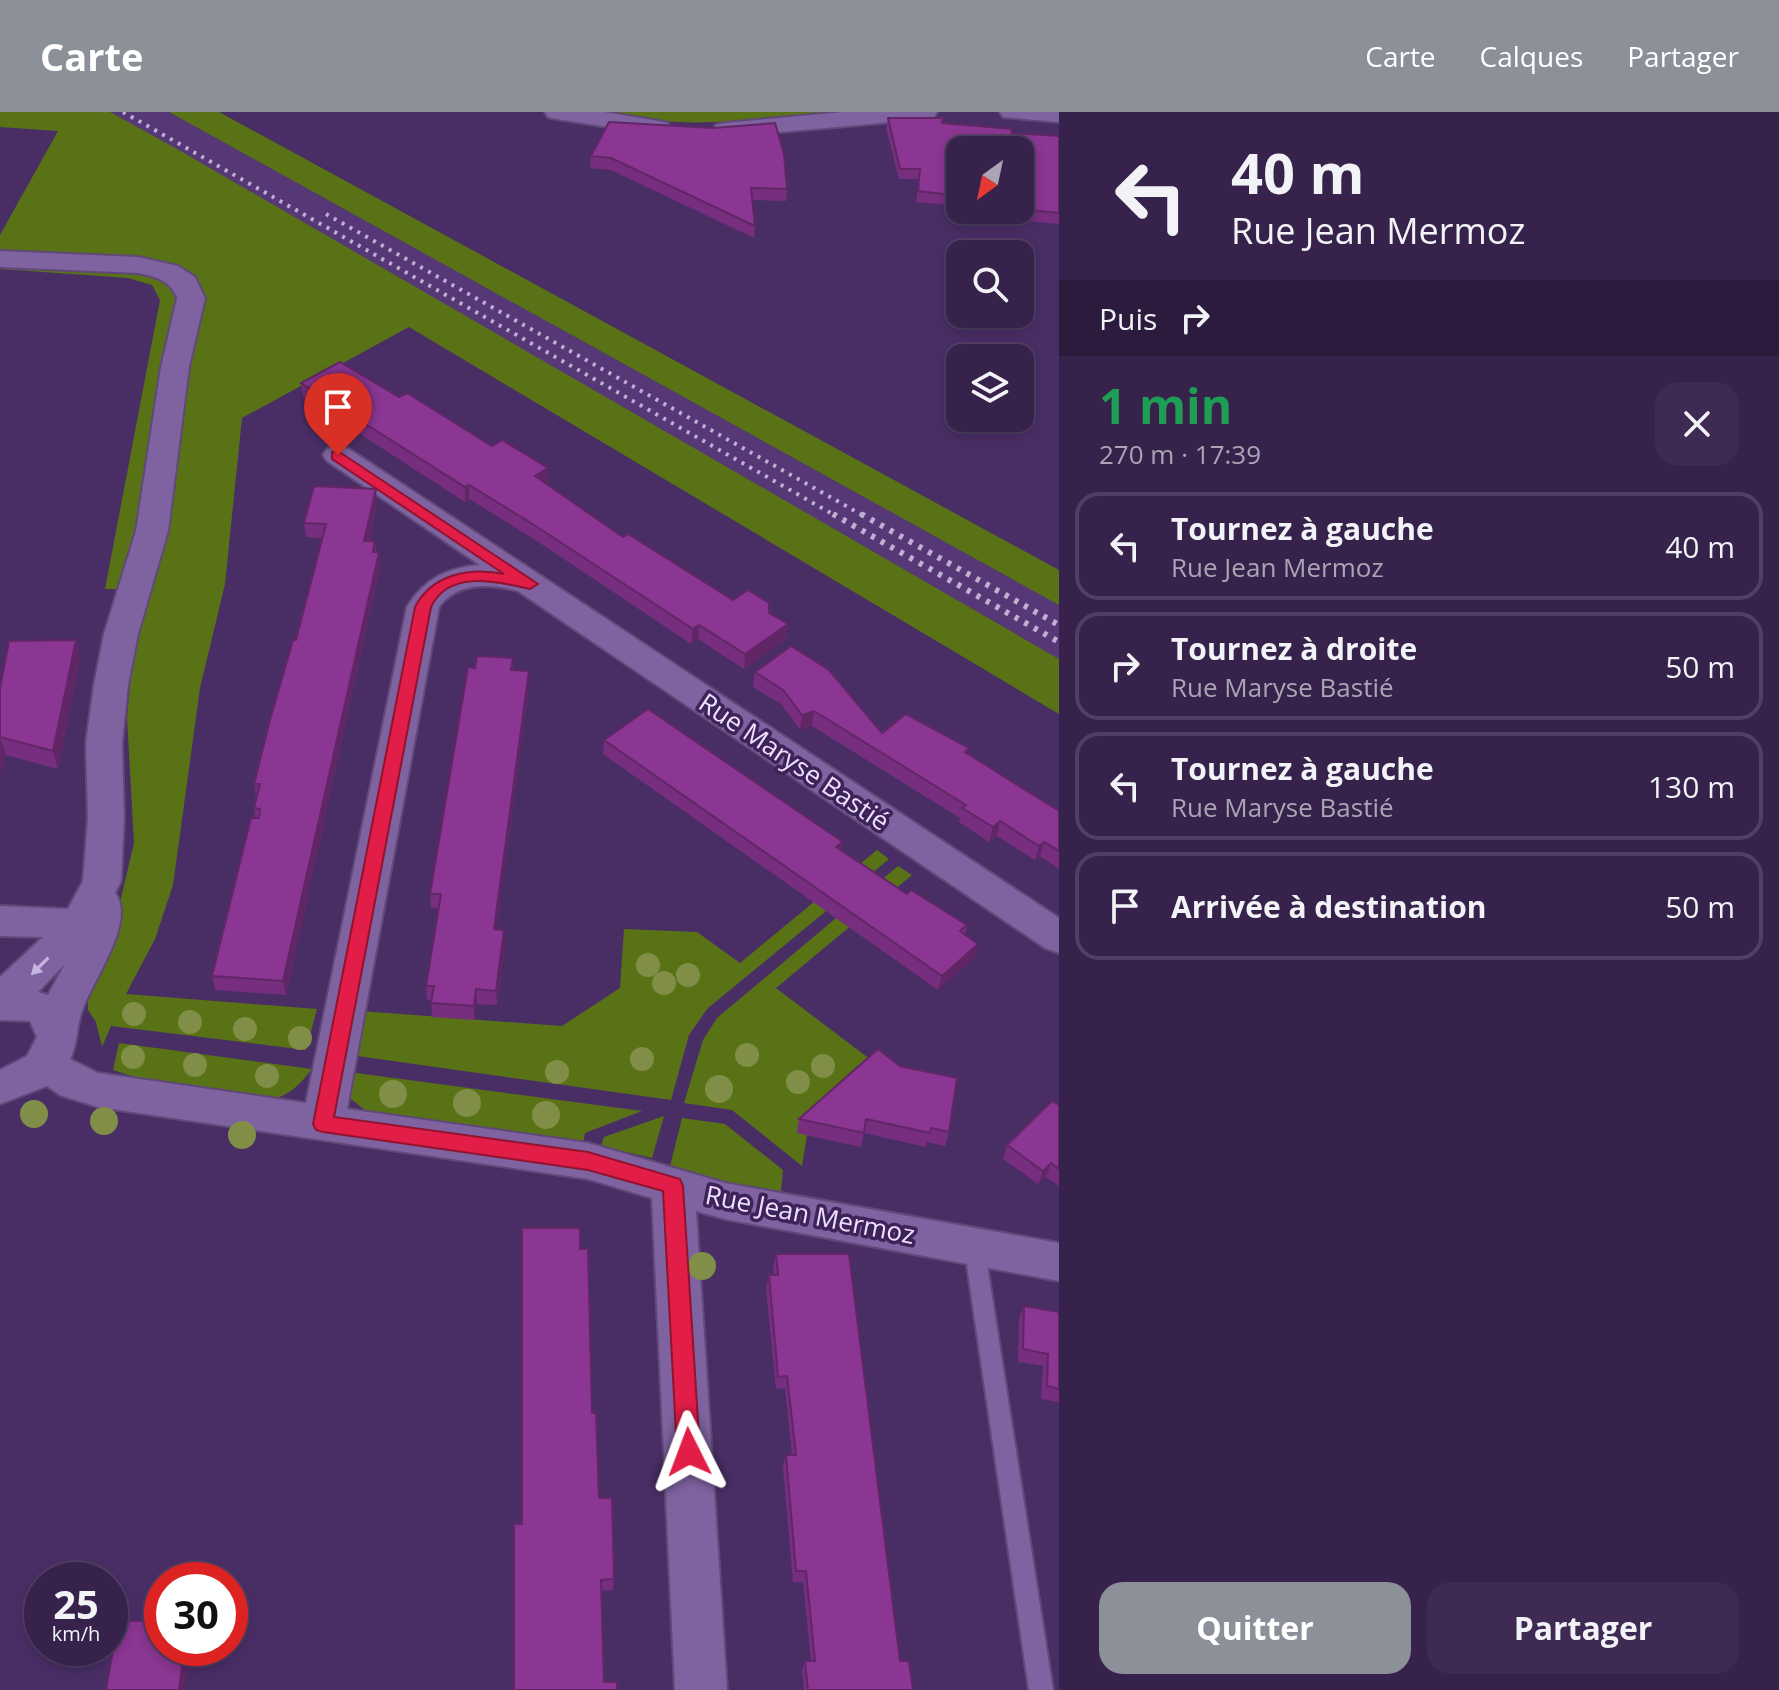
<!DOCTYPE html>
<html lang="fr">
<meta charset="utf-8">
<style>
:root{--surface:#37224c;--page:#3e2a53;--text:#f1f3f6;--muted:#aaa4b5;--line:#513f64;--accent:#8c9099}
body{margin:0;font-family:"Open Sans",sans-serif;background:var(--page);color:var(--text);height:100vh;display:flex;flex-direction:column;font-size:30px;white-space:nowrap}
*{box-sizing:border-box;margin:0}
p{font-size:26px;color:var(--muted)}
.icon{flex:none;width:44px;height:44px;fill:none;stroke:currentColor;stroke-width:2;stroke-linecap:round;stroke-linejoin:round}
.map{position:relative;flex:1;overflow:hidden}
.panel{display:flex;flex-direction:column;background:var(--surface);width:720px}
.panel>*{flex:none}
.banner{background:#37224c;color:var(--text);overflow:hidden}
.needle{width:52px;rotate:213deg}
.buttons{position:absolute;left:946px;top:24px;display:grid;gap:16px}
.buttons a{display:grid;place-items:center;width:88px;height:88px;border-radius:16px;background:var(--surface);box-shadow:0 4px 12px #0003,0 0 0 2px var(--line);font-size:40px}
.speed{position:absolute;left:24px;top:1450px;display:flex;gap:16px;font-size:40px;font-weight:700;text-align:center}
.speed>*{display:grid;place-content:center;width:104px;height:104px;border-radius:50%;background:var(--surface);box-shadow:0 4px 12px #0003,0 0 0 2px var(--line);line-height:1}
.speed small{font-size:20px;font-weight:400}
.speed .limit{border:12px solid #d22;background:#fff;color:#111}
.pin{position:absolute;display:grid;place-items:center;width:68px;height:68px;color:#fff;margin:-82px -34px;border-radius:50% 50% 50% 0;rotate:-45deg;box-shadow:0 0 8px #0007}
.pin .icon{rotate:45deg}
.me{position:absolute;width:88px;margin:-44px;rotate:357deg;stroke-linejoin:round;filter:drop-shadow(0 0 6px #0008)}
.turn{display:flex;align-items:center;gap:28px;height:168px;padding:0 40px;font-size:36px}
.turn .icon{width:104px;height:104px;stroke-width:2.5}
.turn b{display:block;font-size:56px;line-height:68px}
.then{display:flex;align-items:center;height:76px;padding:0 40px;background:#0003;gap:16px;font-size:30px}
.round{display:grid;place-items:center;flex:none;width:84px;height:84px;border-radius:24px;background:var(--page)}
.summary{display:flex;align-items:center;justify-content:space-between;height:136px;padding:0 40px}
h1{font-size:48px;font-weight:700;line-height:60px;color:#1e9e55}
.cta{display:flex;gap:16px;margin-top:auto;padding:16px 40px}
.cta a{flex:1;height:92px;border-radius:24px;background:var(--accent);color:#fff;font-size:32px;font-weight:700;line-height:92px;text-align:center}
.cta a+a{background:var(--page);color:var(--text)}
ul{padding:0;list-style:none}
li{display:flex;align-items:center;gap:24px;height:108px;margin:0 16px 12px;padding:0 24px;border:4px solid var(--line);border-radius:24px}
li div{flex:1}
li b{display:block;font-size:30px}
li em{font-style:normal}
header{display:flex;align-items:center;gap:48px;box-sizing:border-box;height:112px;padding:0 40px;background:var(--accent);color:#fff}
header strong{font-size:38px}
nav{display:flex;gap:44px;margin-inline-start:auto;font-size:28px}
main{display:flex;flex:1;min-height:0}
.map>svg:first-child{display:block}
</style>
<header>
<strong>Carte</strong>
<nav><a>Carte</a><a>Calques</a><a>Partager</a></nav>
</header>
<main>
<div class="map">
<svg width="1059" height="1578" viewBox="0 0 1059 1578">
<rect width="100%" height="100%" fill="#492e66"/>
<polygon fill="#563876" points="110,0 169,0 1059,493 1059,547"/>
<g fill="#597216">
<polygon points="0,0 110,0 177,37 1059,547 1059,602 409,215 242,306 225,472 200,576 173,773 155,827 126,882 317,897 306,938 111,914 102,935 96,910 88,898 88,881 117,803 134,731 127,606 133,542 147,478 105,477 160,188 152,173 128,166 0,157 0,123 58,19 0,15"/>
<polygon points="169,0 219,0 1059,458 1059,493"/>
<path d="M608,0H841C765,6 682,20 608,0Z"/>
<polygon points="877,738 889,747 707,897 689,923 671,988 350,943 360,899 562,914 620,876 624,817 697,820 740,851"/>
<polygon points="898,754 912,763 776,876 875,951 809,1010 802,1054 732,998 684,991 703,928 717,906"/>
<path d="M119,931L312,957C304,967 293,981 279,985C246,994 147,970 113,958Z"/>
<polygon points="349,960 642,999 585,1021 583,1031 366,999 351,987 345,978"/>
<polygon points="664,1004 652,1046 601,1034 604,1025"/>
<polygon points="682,1006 725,1012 783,1058 781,1079 725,1071 670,1054"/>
</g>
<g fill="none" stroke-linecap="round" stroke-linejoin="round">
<g stroke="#604978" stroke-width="4">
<polygon id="lane" points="974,1124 981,1127 984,1133 1053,1578 1029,1578 964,1133 967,1127"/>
</g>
<g stroke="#604978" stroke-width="4">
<g id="street">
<polygon points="545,0 604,0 659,9 668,11 671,16 668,21 659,23 557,7 548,5"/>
<polygon points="843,0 937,0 934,5 925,7 725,25 716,23 713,18 716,13 725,11"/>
<polygon points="1000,0 1059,0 1059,10 1003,5"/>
<path d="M0,139L138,145L178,154L195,165L205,186L189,255L168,419L138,522L128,573L122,631L124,707L121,769L115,781C137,809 92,869 82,899C76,915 78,932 70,947L98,961L306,991L407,495C425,466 447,456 480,453L327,349L323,343L327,337L338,334L349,337L1059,806V841L1045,836L518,479C491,472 458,469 439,495L347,997L588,1031L725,1071L1059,1131V1169L725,1107L696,1099L727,1578H675L652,1086L588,1067L98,995L60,983L47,974L0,992V958L27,944L37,925L30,909L0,908V865L43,825L0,824V794L68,797L83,769L88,707L86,631L94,573L104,522L136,419L161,255L177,186C170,168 156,165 138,161L0,155ZM65,852L48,883L38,880Z"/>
</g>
</g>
<use href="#lane" fill="#7e63a0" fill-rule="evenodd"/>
<use href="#street" fill="#7e63a0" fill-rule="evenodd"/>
<g stroke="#bfafd3" stroke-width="4" stroke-dasharray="3 6" stroke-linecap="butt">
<polyline points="123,0 836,404"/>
<polyline points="326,102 864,404"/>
</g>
<g stroke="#bfafd3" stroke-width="6" stroke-dasharray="4 7" stroke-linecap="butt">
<polyline points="833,402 1059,530"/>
<polyline points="861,402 1059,513"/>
</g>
</g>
<g fill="#818e48">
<circle cx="648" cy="853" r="12"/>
<circle cx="688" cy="863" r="12"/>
<circle cx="664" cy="871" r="12"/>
<circle cx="134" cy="902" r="12"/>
<circle cx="190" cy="910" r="12"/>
<circle cx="245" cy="917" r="12"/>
<circle cx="300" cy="926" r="12"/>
<circle cx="747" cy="943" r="12"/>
<circle cx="133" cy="945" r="12"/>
<circle cx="642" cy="947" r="12"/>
<circle cx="195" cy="953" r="12"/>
<circle cx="823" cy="954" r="12"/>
<circle cx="557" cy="960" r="12"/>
<circle cx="267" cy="964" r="12"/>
<circle cx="798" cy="970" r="12"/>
<circle cx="719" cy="977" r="14"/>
<circle cx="393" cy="982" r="14"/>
<circle cx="467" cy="991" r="14"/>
<circle cx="34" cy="1002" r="14"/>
<circle cx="546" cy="1003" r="14"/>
<circle cx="104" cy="1009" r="14"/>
<circle cx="242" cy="1023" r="14"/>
<circle cx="702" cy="1154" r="14"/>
</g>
<g fill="#772e7e">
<polygon points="888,6 942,11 1012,21 1059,24 1059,112 1005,107 1005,99 995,98 1020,98 1020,38 960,38 960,94 916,90 919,67 899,67 886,16"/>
<polygon points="609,10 787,77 786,89 752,88 755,114 754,126 611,58 590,56 591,44"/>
<polygon points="301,271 548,371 546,372 623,425 733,488 769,501 788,512 786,527 744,557 698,527 691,532 531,425 469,387 465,390 303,285"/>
<polygon points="377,392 369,429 375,429 376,440 380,455 286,883 215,878 212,864 255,706 254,696 256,686 254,672 296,528 323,426 306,425 304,411"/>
<polygon points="76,528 80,546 58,657 6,643 0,662 0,576"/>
<polygon points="513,546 513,558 529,574 496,817 505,832 497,893 477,892 474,908 432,905 431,888 427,888 426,874 438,797 431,796 430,782 475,556"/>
<polygon points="755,560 882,621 969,636 967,641 1059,699 1059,757 1040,744 1035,748 997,724 989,730 959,710 960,706 812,614 800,618 781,592 753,575"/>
<polygon points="604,628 843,730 842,739 907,782 967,813 965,822 978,832 974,846 938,878 603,642"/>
<polygon points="878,937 949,1020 945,1034 927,1030 926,1035 864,1021 861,1035 797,1021 799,1007"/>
<polygon points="1059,993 1059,1074 1046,1065 1038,1072 1003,1047 1007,1033"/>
<polygon points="580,1137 599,1386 614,1467 613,1478 601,1479 604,1570 514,1578 522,1412"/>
<polygon points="776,1142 900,1549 913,1578 804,1578 802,1559 805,1549 811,1549 803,1470 793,1470 783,1355 786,1343 792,1343 785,1276 776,1277 766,1176 769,1163 774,1163 773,1155"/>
<polygon points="1024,1194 1059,1200 1059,1290 1041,1287 1043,1254 1018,1250 1019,1207"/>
</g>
<g fill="#612666">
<polygon points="548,356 548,371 535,379 535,364"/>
<polygon points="469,373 469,387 465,390 465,375"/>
<polygon points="376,377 377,392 365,443 364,429"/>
<polygon points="379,440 380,455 286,883 283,869"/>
<polygon points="788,512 786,527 744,557 745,542"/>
<polygon points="699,513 698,527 691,532 693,517"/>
<polygon points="76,528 80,546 58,657 53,639"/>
<polygon points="529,559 529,574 494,832 494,817"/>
<polygon points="814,599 812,614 800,618 802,603"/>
<polygon points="0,625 6,643 0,662"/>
<polygon points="1000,709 997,724 989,730 993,715"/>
<polygon points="843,730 841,744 836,735"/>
<polygon points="1044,730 1040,744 1035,748 1039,734"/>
<polygon points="504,818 505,832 497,893 496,879"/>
<polygon points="978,832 974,846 938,878 942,864"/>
<polygon points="476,877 477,892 474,908 474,894"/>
<polygon points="1051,1051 1046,1065 1038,1072 1043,1059"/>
<polygon points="184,1536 190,1536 184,1578 179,1578"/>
</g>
<g fill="#8a3692" stroke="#612666" stroke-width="2">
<polygon points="888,6 943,6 942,11 1012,17 1012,21 1059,24 1059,101 1020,97 1020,38 960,38 960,84 918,79 920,57 900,57"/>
<polygon points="609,10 713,16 775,11 784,42 787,77 751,76 755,114 611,46 591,44"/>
<polygon points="340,250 399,285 407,281 492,334 502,328 548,356 535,364 623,425 628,422 733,488 748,478 769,491 769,501 788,512 745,542 699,513 693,517 531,411 469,373 465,375 301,271"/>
<polygon points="314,374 376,377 364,429 375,429 373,440 379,440 283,869 212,864 251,706 259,706 260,697 254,696 260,672 254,672 270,608 293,528 296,528 326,412 304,411"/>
<polygon points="76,528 53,639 0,625 0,626 0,576 9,529"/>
<polygon points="791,534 829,558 882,621 906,602 969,636 965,640 1059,699 1059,739 1044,730 1039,734 1000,709 993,715 962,696 966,693 814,599 802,603 783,578 755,560"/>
<polygon points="477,544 513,546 511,558 529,559 494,817 504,818 496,879 476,877 474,894 431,891 434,874 426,874 441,782 430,782 468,555 475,556"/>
<polygon points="648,597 843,730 836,735 907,782 911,778 967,813 960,819 978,832 942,864 604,628"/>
<polygon points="878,937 900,954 957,966 949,1020 931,1016 930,1021 866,1007 864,1021 799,1007"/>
<polygon points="1052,989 1059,993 1059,1057 1051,1051 1043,1059 1007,1033"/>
<polygon points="522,1116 580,1116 580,1137 588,1137 592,1301 596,1301 599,1386 612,1386 614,1467 601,1468 604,1570 617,1570 617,1578 514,1578 514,1412 522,1412"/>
<polygon points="776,1142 849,1142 900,1549 909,1549 913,1578 808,1578 805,1549 815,1549 806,1459 796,1459 786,1343 796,1343 787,1264 778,1265 769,1163 778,1163"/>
<polygon points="1024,1194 1059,1200 1059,1277 1047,1274 1048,1242 1023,1237"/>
<polygon points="118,1509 162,1509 162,1536 184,1536 179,1578 106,1578"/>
</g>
<defs><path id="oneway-solid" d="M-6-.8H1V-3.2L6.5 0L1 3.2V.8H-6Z" transform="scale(2)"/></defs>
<use fill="#c6b5dc" href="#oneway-solid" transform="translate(40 854) rotate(135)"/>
<path fill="#e11d48" stroke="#92132f" stroke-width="2" d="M338,339L538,472L530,477C498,470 449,457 431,495L334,1005L588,1040L680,1067L683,1074L700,1340L697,1347L689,1350L681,1347L677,1340L663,1079L588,1058L323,1020L316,1018L313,1012L415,495C432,462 470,455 504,462L332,347V340Z"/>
<g text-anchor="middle" stroke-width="7" stroke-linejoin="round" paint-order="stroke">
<g font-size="26" fill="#ede1fd" stroke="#3e235a">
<text transform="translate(794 650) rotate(34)" y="9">Rue Maryse Bastié</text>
<text transform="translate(810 1103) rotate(11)" y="9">Rue Jean Mermoz</text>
</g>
</g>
</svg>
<div class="buttons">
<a><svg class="needle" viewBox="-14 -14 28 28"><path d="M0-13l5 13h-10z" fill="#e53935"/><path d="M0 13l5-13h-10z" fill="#aaa4b5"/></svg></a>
<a><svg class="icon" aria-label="search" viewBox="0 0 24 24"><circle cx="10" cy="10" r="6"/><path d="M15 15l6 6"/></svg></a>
<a><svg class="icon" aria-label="layers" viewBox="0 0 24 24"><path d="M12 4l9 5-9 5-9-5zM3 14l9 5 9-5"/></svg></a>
</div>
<div class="speed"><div>25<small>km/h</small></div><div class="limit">30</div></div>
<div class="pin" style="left:338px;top:343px;background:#d93025"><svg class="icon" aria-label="arrive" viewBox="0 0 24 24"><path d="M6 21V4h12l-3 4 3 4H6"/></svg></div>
<svg class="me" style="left:689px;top:1340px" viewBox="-20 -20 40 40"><path d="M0-17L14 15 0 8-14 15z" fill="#e11d48" stroke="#fff" stroke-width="4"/></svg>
</div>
<section class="panel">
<div class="banner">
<div class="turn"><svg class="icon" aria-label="left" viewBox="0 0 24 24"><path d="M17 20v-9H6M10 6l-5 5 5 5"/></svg><div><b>40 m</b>Rue Jean Mermoz</div></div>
<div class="then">Puis<svg class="icon" aria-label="right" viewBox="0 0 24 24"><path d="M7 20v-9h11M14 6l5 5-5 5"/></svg></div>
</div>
<div class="summary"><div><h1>1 min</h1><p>270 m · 17:39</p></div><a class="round"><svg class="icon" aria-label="close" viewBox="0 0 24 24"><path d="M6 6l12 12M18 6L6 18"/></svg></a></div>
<ul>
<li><svg class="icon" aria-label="left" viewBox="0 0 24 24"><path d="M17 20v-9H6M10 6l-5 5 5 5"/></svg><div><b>Tournez à gauche</b><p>Rue Jean Mermoz</p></div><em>40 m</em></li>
<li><svg class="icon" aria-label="right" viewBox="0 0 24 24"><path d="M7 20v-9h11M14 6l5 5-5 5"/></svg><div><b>Tournez à droite</b><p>Rue Maryse Bastié</p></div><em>50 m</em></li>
<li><svg class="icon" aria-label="left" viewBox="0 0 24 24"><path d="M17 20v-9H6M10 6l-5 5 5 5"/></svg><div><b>Tournez à gauche</b><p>Rue Maryse Bastié</p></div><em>130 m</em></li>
<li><svg class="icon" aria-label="arrive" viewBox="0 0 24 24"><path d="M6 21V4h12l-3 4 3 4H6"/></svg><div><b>Arrivée à destination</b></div><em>50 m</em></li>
</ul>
<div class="cta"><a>Quitter</a><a>Partager</a></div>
</section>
</main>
